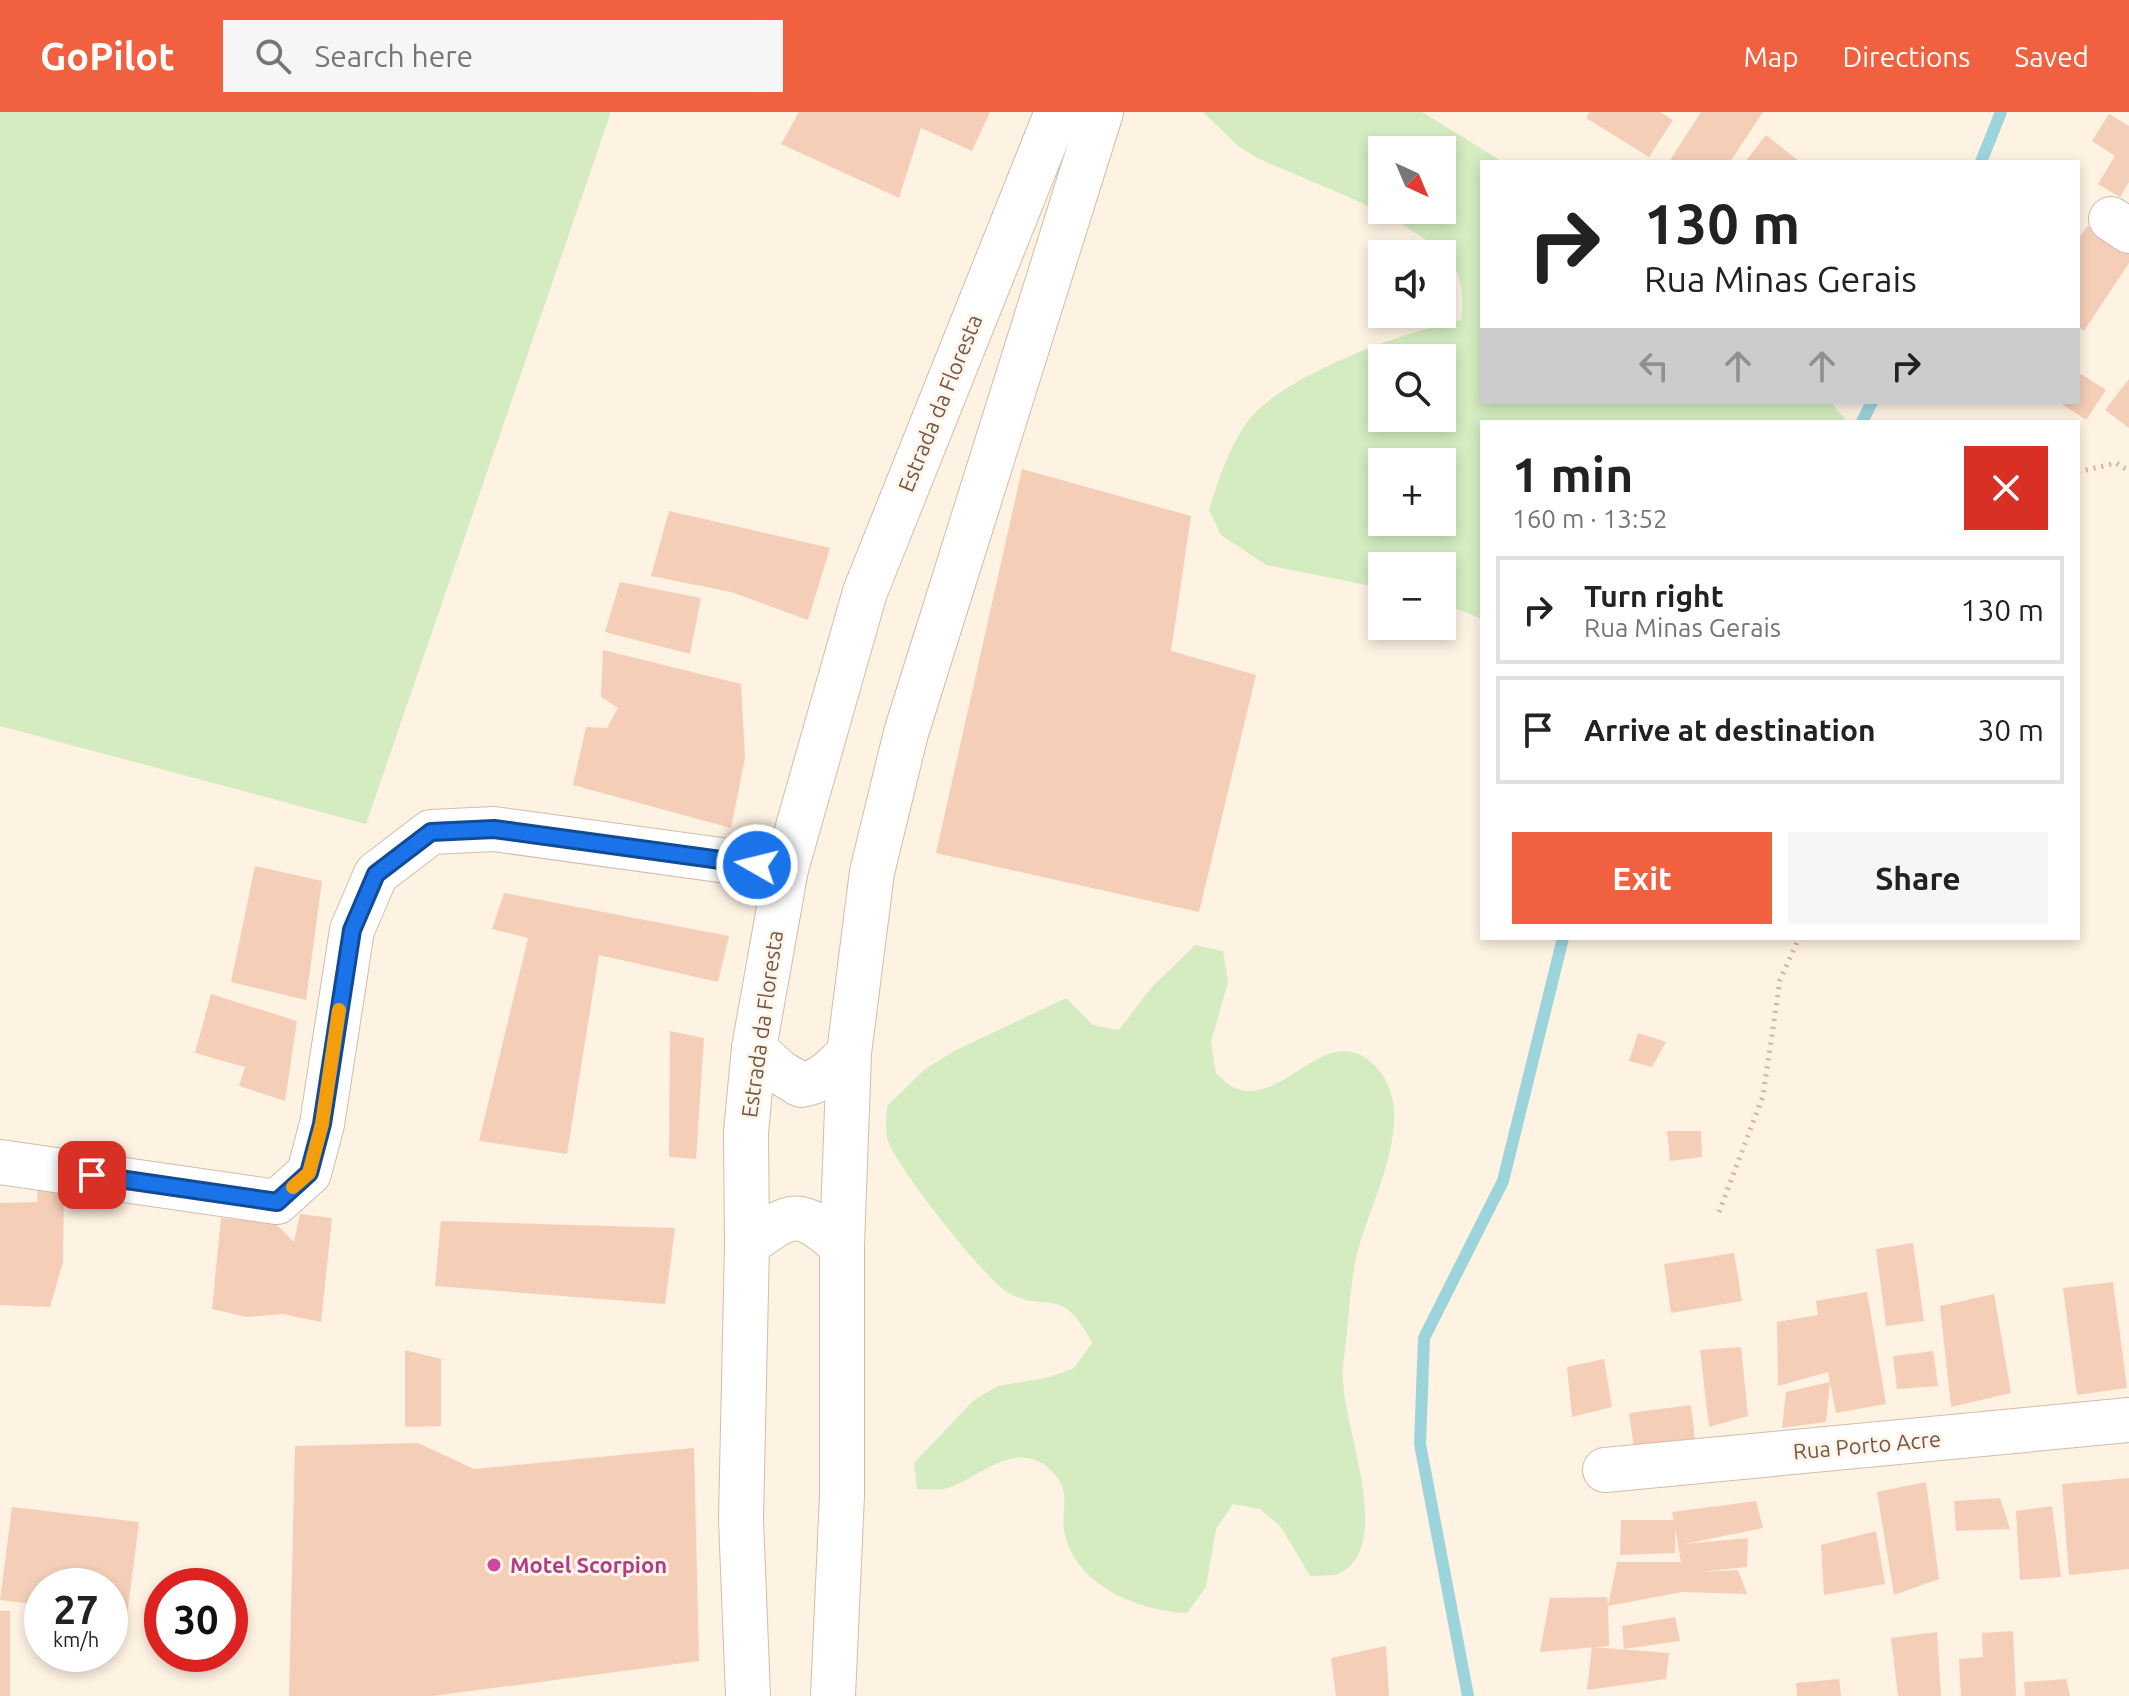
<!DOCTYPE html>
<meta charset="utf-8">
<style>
:root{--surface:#fff;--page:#f6f6f6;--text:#222;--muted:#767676;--line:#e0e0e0;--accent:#f1603f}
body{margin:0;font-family:Ubuntu,sans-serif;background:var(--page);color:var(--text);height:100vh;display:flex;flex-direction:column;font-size:30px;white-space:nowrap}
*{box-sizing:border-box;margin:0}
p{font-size:26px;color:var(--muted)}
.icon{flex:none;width:44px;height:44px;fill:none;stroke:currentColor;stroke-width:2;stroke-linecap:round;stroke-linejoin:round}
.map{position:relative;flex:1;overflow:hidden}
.details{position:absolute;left:1480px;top:308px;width:600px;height:520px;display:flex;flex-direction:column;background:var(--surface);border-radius:0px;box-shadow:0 4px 12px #0003}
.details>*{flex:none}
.banner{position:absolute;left:1480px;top:48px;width:600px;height:244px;border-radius:0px;box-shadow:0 4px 12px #0003;background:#fff;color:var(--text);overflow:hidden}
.needle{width:52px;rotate:136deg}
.tools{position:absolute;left:1368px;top:24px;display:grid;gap:16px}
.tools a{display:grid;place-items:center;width:88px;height:88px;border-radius:0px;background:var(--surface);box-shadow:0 4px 12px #0003;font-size:40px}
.speed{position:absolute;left:24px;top:1456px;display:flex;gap:16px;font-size:40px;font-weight:700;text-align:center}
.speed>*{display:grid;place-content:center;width:104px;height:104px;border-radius:50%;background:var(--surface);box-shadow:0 4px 12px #0003;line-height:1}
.speed small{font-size:20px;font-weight:400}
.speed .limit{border:12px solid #d22;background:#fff;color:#111}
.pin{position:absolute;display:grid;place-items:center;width:68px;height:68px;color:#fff;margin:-34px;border-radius:16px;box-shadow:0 4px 12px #0006}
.me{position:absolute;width:88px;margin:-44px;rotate:278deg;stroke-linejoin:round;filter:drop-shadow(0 0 6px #0008)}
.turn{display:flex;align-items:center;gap:28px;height:168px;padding:0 32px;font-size:36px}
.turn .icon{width:104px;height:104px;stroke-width:2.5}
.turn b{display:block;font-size:56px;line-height:68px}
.lanes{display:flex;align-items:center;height:76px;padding:0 32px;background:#0003;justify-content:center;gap:40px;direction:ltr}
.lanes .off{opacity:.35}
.round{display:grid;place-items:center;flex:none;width:84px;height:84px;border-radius:0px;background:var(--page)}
.headline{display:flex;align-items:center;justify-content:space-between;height:136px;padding:0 32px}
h1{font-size:48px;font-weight:600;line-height:60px}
.primary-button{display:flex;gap:16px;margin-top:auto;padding:16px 32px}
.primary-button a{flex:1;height:92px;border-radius:0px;background:var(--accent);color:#fff;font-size:32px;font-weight:600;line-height:92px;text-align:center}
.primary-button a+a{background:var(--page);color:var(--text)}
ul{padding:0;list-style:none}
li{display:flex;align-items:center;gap:24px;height:108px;margin:0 16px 12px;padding:0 16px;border:4px solid var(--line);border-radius:0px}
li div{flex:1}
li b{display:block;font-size:30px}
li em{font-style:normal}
header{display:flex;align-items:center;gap:48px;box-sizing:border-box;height:112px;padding:0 40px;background:var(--accent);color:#fff}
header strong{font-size:38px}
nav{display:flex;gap:44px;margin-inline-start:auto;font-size:28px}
.search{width:560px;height:72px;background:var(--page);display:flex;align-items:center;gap:20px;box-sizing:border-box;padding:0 28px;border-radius:0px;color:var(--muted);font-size:30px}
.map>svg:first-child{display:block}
</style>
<header>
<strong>GoPilot</strong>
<div class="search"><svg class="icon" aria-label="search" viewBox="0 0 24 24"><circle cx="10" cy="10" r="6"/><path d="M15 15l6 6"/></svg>Search here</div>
<nav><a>Map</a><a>Directions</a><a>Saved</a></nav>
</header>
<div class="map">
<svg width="2129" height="1584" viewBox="0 0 2129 1584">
<rect width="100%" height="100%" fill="#fef2e3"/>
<g fill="#d4ecc0" fill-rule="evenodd">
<polygon points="0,0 611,0 366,712 0,614"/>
<path d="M1203,0H1422L1503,50H1482V290H1831L1847,310H1482V507L1442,491V454H1382V476L1266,453L1221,423L1209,398C1218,369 1230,333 1248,309C1281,264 1406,219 1461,208C1463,190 1464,170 1453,154C1416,106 1317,73 1259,47L1238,34ZM1382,38H1442V98H1382ZM1382,246H1442V306H1382ZM1382,350H1442V410H1382Z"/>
<path d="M1195,833L1223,839L1228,870L1211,930L1216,961C1222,966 1229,974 1235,976C1283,997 1329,902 1377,956C1421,1005 1368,1092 1356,1146C1349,1181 1348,1219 1343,1254C1337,1305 1398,1431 1340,1461C1332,1465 1318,1463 1310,1464L1281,1415L1260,1397L1233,1392L1216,1417L1206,1475L1187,1501C1142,1499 1083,1477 1067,1430C1060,1409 1066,1399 1064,1382C1062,1365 1044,1348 1027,1346C999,1342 973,1368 948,1376C939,1379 926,1377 917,1377L914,1351L974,1288L998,1274L1050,1265L1074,1256L1092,1231C1060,1167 1043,1206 1003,1177C981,1161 891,1049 887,1025C885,1015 887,1004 887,994L924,958L954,939L1066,886L1093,913L1119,918L1151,876Z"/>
</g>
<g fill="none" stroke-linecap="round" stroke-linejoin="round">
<g stroke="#9bd4db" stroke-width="12">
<polyline points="1981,50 2001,0"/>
<polyline points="1862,310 1872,290"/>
<polyline points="1468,1584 1420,1332 1424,1226 1503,1069 1563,826"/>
</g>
</g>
<g fill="#f5ceb8">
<polygon points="799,0 990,0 972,39 921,16 899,86 781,32"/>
<polygon points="1590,0 1660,0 1673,8 1649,45 1586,6"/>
<polygon points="1701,0 1763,0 1730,50 1669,50"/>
<polygon points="2109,2 2129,14 2129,70 2120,85 2098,72 2115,44 2092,29"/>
<polygon points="1766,23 1800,50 1745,50"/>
<polygon points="2087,114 2129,141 2129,151 2084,219 2078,214 2078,128"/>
<polygon points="2081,262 2106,278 2086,308 2059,290 2078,290 2078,266"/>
<polygon points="2129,267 2129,316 2105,298"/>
<polygon points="1022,357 1191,404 1171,539 1256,563 1199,800 936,741"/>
<polygon points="669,399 830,436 808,508 731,480 651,464"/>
<polygon points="620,470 701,486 690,542 605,520"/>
<polygon points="603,538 741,572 745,646 731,716 573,673 586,615 607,616 618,596 601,585"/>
<polygon points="255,754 322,769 306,888 231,870"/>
<polygon points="504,781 729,824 718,870 599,843 567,1042 479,1029 528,826 492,817"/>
<polygon points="211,882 297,909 285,989 239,974 245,955 195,941"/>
<polygon points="670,919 704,926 696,1047 669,1045"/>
<polygon points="1638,921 1666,930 1652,955 1629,949"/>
<polygon points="1667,1019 1701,1019 1702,1045 1670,1049"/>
<polygon points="39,1065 64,1067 63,1150 50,1195 0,1193 0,1091 37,1090"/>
<polygon points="300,1102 332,1106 321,1210 283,1202 247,1205 212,1197 221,1106 275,1111 294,1130"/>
<polygon points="441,1109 675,1116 665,1192 435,1174"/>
<polygon points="1913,1131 1924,1209 1886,1214 1876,1137"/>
<polygon points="1734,1141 1742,1189 1671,1201 1664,1152"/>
<polygon points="2113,1170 2127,1276 2077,1283 2063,1176"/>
<polygon points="1867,1180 1886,1292 1836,1301 1828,1260 1778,1274 1777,1210 1818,1203 1816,1189"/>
<polygon points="1994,1182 2011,1281 1951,1295 1940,1194"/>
<polygon points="1741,1235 1748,1304 1709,1315 1700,1238"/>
<polygon points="405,1238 441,1247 441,1314 405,1315"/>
<polygon points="1933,1239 1938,1274 1897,1277 1893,1244"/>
<polygon points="1604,1247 1612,1295 1572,1305 1567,1255"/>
<polygon points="1830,1270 1826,1310 1782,1316 1786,1280"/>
<polygon points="1691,1293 1695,1328 1634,1336 1629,1301"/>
<polygon points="418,1331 474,1357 694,1336 699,1549 433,1584 289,1584 295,1334"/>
<polygon points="2129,1366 2129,1457 2069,1463 2062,1372"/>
<polygon points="1926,1370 1939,1467 1894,1483 1877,1380"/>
<polygon points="2000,1386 2010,1417 1956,1419 1954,1389"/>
<polygon points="1756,1389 1763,1416 1684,1432 1748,1426 1747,1455 1700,1460 1738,1458 1747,1482 1682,1480 1608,1494 1609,1534 1540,1540 1550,1486 1607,1485 1608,1494 1617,1450 1681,1450 1672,1400"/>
<polygon points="2052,1394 2061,1465 2020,1468 2016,1399"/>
<polygon points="12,1395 139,1410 127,1504 110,1501 110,1474 42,1474 42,1493 0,1488"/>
<polygon points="1621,1408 1675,1408 1675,1441 1620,1443"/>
<polygon points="1876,1419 1885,1472 1824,1483 1821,1433"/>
<rect x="0" y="1499" width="10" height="85"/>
<polygon points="1675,1505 1680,1529 1624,1537 1622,1514"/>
<polygon points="2013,1519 2016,1584 1961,1584 1959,1547 1983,1545 1982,1521"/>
<polygon points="1937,1520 1941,1584 1898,1584 1891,1526"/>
<polygon points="1386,1534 1389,1584 1336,1584 1331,1546"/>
<polygon points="1592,1535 1669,1541 1666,1567 1587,1578"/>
<polygon points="1839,1567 1841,1584 1797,1584 1796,1571"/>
<polygon points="2066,1567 2070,1584 2025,1584 2024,1570"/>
</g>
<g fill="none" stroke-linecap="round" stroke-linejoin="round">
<g stroke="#d2bbab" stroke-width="46">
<g id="street">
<polyline points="2111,107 2129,119"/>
<polyline points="0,1050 277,1090 309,1061 322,1012 352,818 376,762 431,720 494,717 786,757"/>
<polyline points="1605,1358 2129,1308"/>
</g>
</g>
<g stroke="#d5bba8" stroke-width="46">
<g id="secondary">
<path d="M754,936L778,959L801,973C822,970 834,956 849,941"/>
<path d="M747,1133C792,1100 798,1095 842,1134"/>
<polyline points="748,1584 741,1407 747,1133 746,1020 754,936 786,757 865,480 1057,0"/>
<polyline points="833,1584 842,1383 842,1134 849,941 872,760 906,621 1101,0"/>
</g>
</g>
<g stroke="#dab19b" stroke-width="5" stroke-dasharray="2 6" stroke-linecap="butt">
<polyline points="2078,360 2116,351 2129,359"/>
<polyline points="1719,1100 1763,984 1780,868 1799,826"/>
</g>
<use href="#street" stroke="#fff" stroke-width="44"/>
<use href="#secondary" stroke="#fff" stroke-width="44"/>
</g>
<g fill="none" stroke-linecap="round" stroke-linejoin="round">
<g stroke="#114b97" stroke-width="20">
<polyline id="route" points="92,1063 277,1090 309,1061 322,1012 352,818 376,762 431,720 494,717 757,753"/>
</g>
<use href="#route" stroke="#1a73e8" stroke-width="14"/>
<polyline stroke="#f59e0b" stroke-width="14" points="293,1075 309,1061 322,1012 339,898"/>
</g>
<circle fill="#d1479c" stroke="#fff6eb" stroke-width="3" cx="494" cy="1453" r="8"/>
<g text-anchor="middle" stroke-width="6" stroke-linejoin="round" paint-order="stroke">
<g font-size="22" fill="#785647" stroke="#fff6eb">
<text transform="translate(940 291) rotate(-68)" y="8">Estrada da Floresta</text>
<text transform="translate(762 912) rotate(-82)" y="8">Estrada da Floresta</text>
<text transform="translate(1867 1333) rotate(-5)" y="8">Rua Porto Acre</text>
</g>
<g font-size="22" font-weight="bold" fill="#b23c85" stroke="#fff6eb" text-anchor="start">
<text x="510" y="1461">Motel Scorpion</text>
</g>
</g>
</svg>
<div class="tools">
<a><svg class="needle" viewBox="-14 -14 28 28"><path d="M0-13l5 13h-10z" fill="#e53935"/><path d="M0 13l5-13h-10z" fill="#767676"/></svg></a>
<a><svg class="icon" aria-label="sound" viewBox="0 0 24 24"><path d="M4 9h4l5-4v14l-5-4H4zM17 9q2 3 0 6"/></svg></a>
<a><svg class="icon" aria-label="search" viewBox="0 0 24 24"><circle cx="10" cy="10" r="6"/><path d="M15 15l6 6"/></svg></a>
<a>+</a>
<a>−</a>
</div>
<div class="speed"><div>27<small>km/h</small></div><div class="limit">30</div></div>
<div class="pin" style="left:92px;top:1063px;background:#d93025"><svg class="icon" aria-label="arrive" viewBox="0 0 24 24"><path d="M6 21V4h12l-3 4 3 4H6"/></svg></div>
<svg class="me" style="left:757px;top:753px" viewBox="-20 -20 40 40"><circle r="17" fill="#1a73e8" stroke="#fff" stroke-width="3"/><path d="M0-11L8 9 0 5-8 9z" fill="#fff"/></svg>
<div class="banner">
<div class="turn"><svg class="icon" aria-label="right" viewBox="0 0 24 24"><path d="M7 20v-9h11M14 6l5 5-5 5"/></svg><div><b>130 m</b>Rua Minas Gerais</div></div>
<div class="lanes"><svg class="icon off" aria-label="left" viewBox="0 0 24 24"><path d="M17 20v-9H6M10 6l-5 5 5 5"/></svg><svg class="icon off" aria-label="ahead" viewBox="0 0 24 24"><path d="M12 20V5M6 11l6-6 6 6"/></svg><svg class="icon off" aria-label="ahead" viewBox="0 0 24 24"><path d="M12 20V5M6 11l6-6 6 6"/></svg><svg class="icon" aria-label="right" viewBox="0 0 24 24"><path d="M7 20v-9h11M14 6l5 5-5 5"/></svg></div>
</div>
<section class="details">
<div class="headline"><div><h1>1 min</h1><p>160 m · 13:52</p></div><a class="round" style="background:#d93025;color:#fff"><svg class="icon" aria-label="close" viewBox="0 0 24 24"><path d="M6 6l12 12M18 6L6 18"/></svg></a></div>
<ul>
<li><svg class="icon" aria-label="right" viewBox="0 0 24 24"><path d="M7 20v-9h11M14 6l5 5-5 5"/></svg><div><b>Turn right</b><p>Rua Minas Gerais</p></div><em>130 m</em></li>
<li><svg class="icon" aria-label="arrive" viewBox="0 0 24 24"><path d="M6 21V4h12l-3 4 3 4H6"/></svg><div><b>Arrive at destination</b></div><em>30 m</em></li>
</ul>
<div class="primary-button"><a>Exit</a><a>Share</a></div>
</section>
</div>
